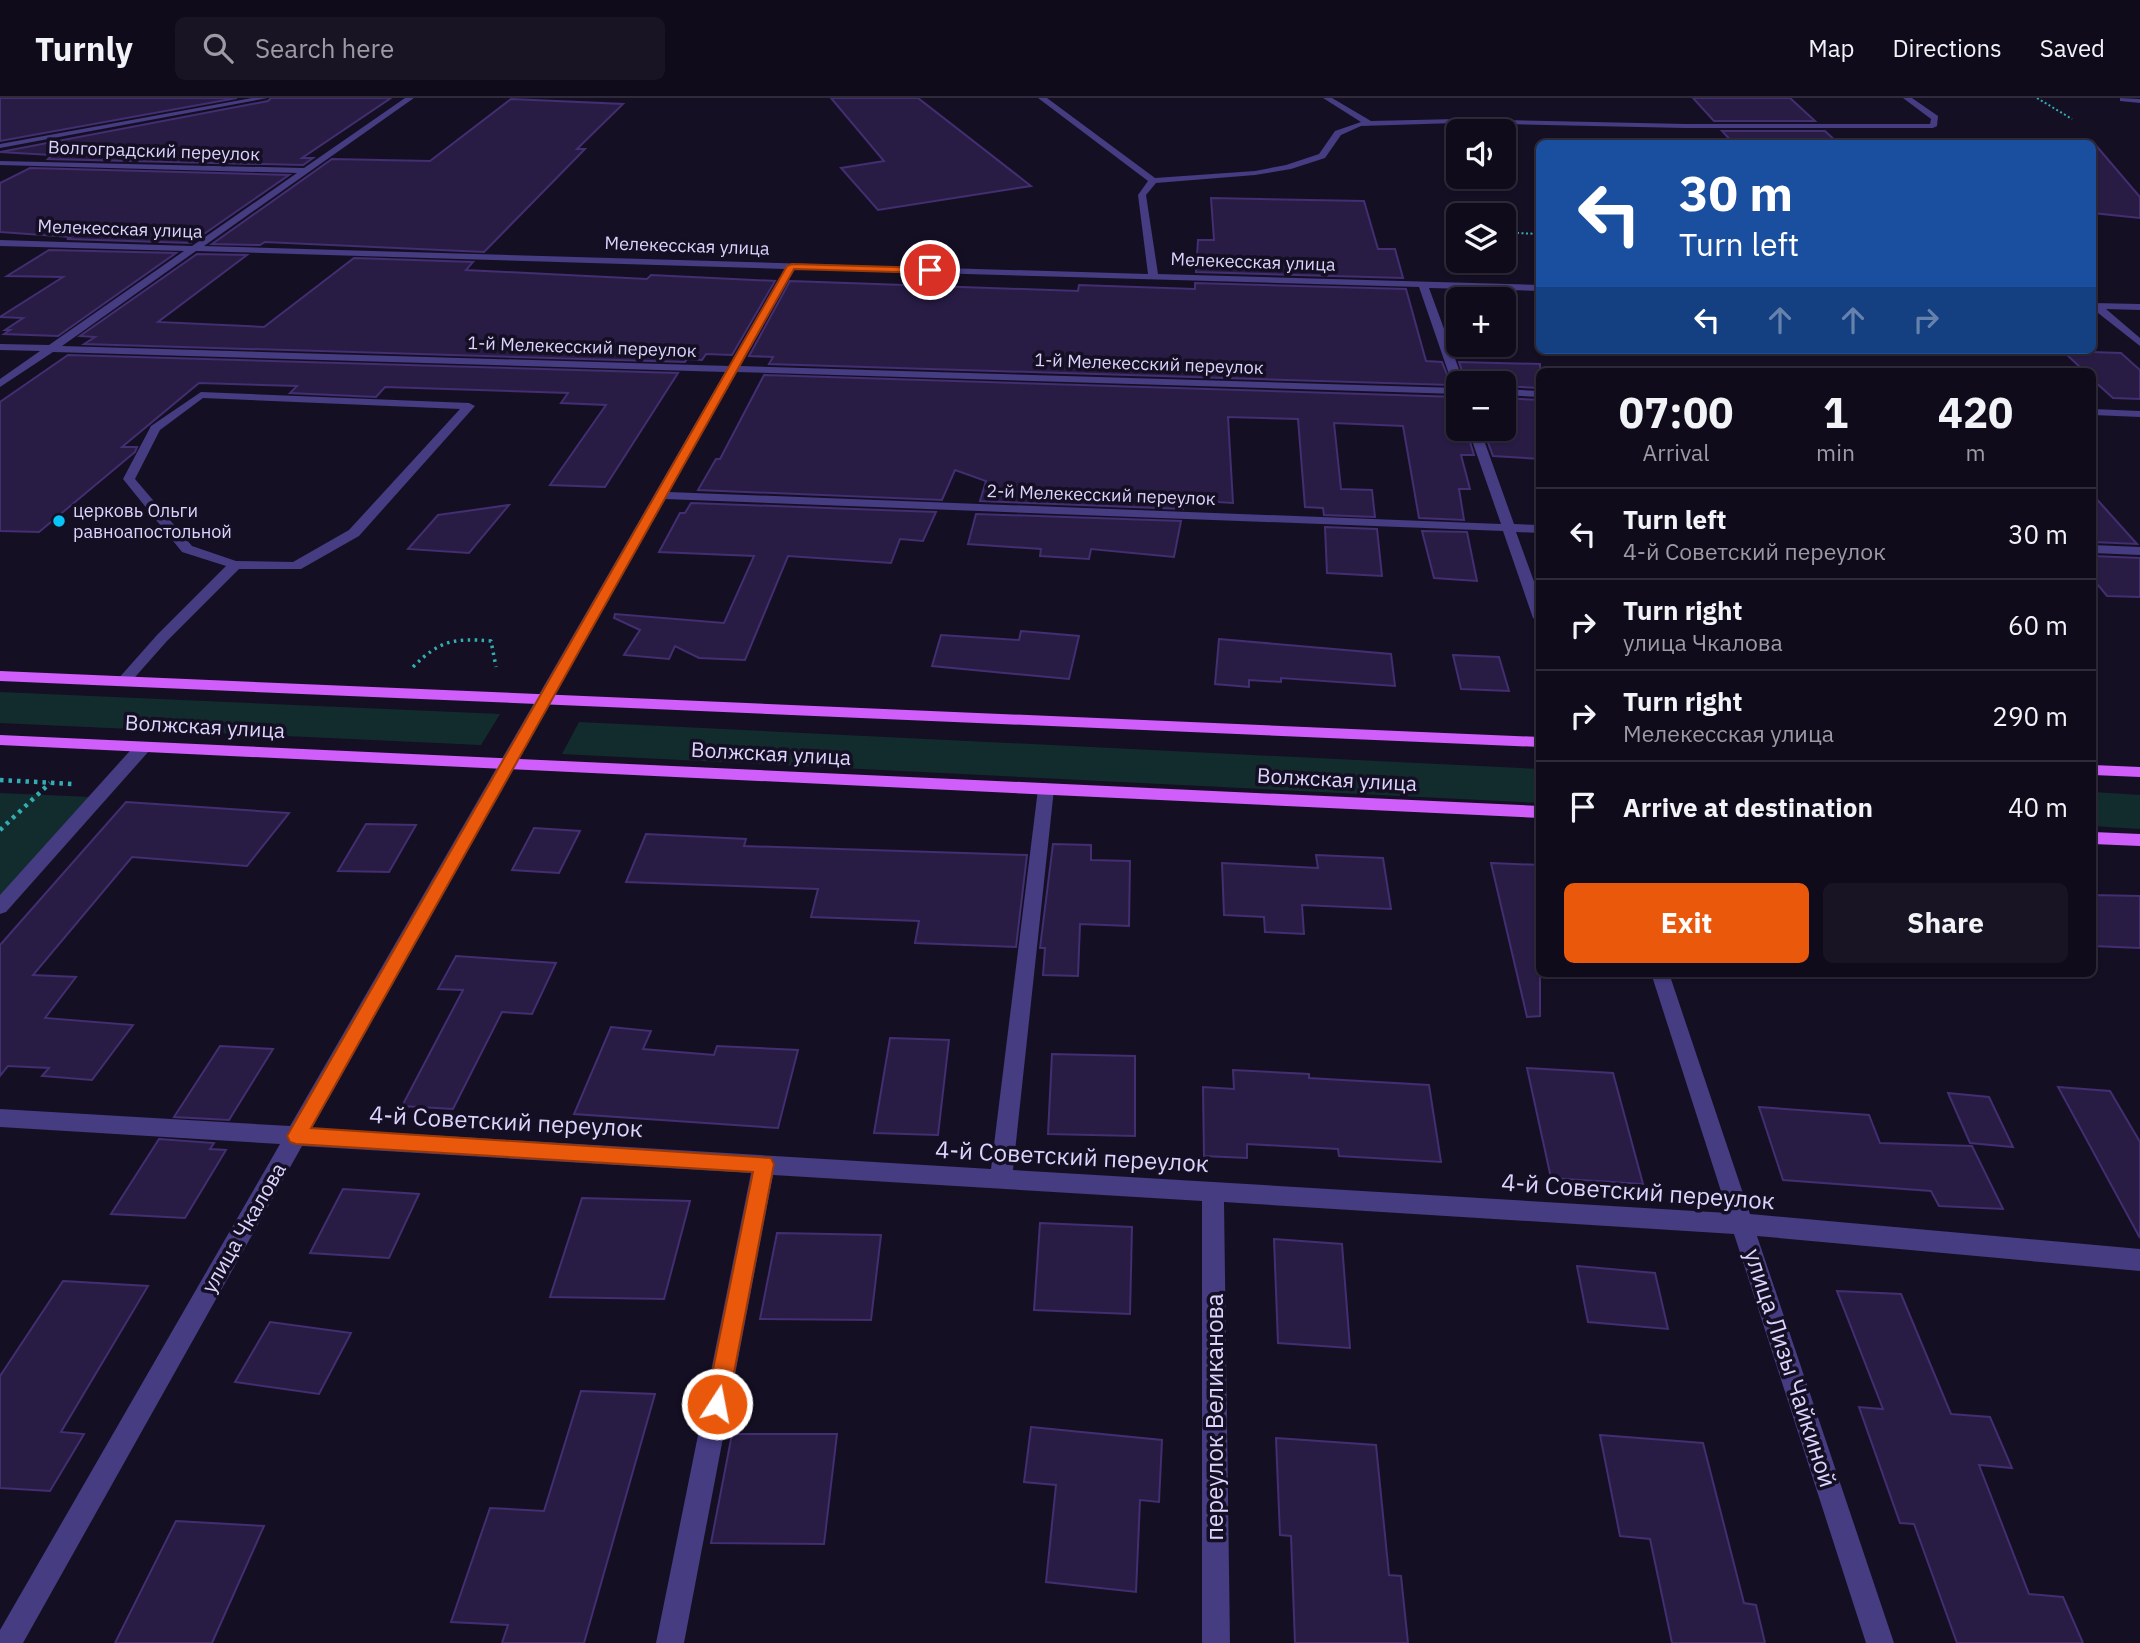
<!DOCTYPE html>
<meta charset="utf-8">
<style>
:root{--surface:#100b1b;--page:#191424;--text:#f1f3f6;--muted:#9c9ba3;--line:#302b3a;--accent:#ea580c}
body{margin:0;font-family:"IBM Plex Sans",sans-serif;background:var(--page);color:var(--text);height:100vh;display:flex;flex-direction:column;font-size:26px;white-space:nowrap}
*{box-sizing:border-box;margin:0}
p{font-size:23px;color:var(--muted)}
.icon{flex:none;width:38px;height:38px;fill:none;stroke:currentColor;stroke-width:2;stroke-linecap:round;stroke-linejoin:round}
.map{position:relative;flex:1;overflow:hidden}
.details{position:absolute;left:1536px;top:270px;width:560px;height:609px;display:flex;flex-direction:column;background:var(--surface);border-radius:10px;box-shadow:0 2px 5px #0004,0 0 0 2px var(--line)}
.details>*{flex:none}
.guide{position:absolute;left:1536px;top:42px;width:560px;height:214px;border-radius:10px;box-shadow:0 2px 5px #0004,0 0 0 2px var(--line);background:#1a4fa0;color:#fff;overflow:hidden}
.controls{position:absolute;left:1446px;top:21px;display:grid;gap:14px}
.controls a{display:grid;place-items:center;width:70px;height:70px;border-radius:10px;background:var(--surface);box-shadow:0 2px 5px #0004,0 0 0 2px var(--line);font-size:35px}
.pin{position:absolute;display:grid;place-items:center;width:60px;height:60px;color:#fff;margin:-30px;border:4px solid #fff;border-radius:50%;box-shadow:0 2px 7px #0007}
.me{position:absolute;width:77px;margin:-38px;rotate:11deg;stroke-linejoin:round;filter:drop-shadow(0 0 5px #0008)}
.turn{display:flex;align-items:center;gap:24px;height:147px;padding:0 28px;font-size:32px}
.turn .icon{width:91px;height:91px;stroke-width:2.5}
.turn b{display:block;font-size:49px;line-height:60px}
.lanes{display:flex;align-items:center;height:66px;padding:0 28px;background:#0003;justify-content:center;gap:35px;direction:ltr}
.lanes .off{opacity:.35}
.eta{display:flex;justify-content:space-evenly;align-items:center;height:119px;text-align:center}
.eta b{font-size:42px;font-weight:800;line-height:49px}
.button{display:flex;gap:14px;margin-top:auto;padding:14px 28px}
.button a{flex:1;height:80px;border-radius:10px;background:var(--accent);color:#fff;font-size:28px;font-weight:800;line-height:80px;text-align:center}
.button a+a{background:var(--page);color:var(--text)}
ul{padding:0;list-style:none}
li{display:flex;align-items:center;gap:21px;height:91px;padding:0 28px;border-top:2px solid var(--line)}
li div{flex:1}
li b{display:block;font-size:26px}
li em{font-style:normal}
header{display:flex;align-items:center;gap:42px;box-sizing:border-box;height:98px;padding:0 35px;background:var(--surface);border-bottom:2px solid var(--line)}
header strong{font-size:33px}
nav{display:flex;gap:38px;margin-inline-start:auto;font-size:24px}
.search{width:490px;height:63px;background:var(--page);display:flex;align-items:center;gap:18px;box-sizing:border-box;padding:0 24px;border-radius:10px;color:var(--muted);font-size:26px}
.map>svg:first-child{display:block}
</style>
<header>
<strong>Turnly</strong>
<div class="search"><svg class="icon" aria-label="search" viewBox="0 0 24 24"><circle cx="10" cy="10" r="6"/><path d="M15 15l6 6"/></svg>Search here</div>
<nav><a>Map</a><a>Directions</a><a>Saved</a></nav>
</header>
<div class="map">
<svg width="2140" height="1545" viewBox="0 0 2140 1545">
<rect width="100%" height="100%" fill="#150f24"/>
<g fill="#122c2e">
<polygon points="0,594 500,616 481,647 0,625"/>
<polygon points="579,624 1540,671 1540,705 562,656"/>
<polygon points="2093,694 2140,697 2140,731 2093,728"/>
<polygon points="0,695 91,699 0,802"/>
</g>
<g fill="#281c45" stroke="#422e70" stroke-width="2">
<polygon points="0,0 237,0 0,43"/>
<polygon points="271,0 391,0 302,60 313,60 303,67 48,61 52,57 0,54 268,3"/>
<polygon points="831,0 918,0 1031,88 878,112 841,70 884,63"/>
<polygon points="1693,0 1790,0 1815,23 1714,23"/>
<polygon points="511,1 623,6 577,51 585,51 484,154 265,144 260,147 212,146 332,61 430,63"/>
<polygon points="1722,33 1825,33 1839,46 1734,46"/>
<polygon points="2093,44 2140,99 2140,120 2093,115"/>
<polygon points="30,70 289,77 191,145 67,141 71,139 0,134 0,85"/>
<polygon points="1211,100 1364,103 1378,151 1395,151 1403,180 1196,174 1198,142 1214,142"/>
<polygon points="49,152 176,155 58,238 4,236 10,232 5,232 23,220 0,219 63,179 7,178"/>
<polygon points="197,156 247,157 158,224 264,229 354,160 473,164 466,172 587,178 647,181 651,177 775,183 732,257 706,256 702,262 687,261 685,264 84,246 95,239 80,238"/>
<polygon points="790,183 1078,193 1079,187 1195,191 1195,185 1406,191 1426,263 1442,264 1451,287 769,266 773,259 749,258"/>
<polygon points="2063,253 2121,255 2140,272 2140,301 2113,300 2093,282 2093,273 2084,273"/>
<polygon points="68,257 678,275 605,389 550,387 606,307 561,305 568,295 385,289 376,299 290,295 297,288 199,285 122,349 137,349 135,354 39,434 0,433 0,304"/>
<polygon points="1459,264 1540,266 1540,290 1503,288 1503,285 1466,285"/>
<polygon points="764,277 1458,299 1458,331 1466,331 1474,357 1461,357 1470,391 1459,391 1464,422 1419,420 1403,328 1334,325 1341,391 1372,392 1375,419 1324,417 1323,410 1305,409 1298,321 1228,319 1233,405 1184,402 1183,411 980,403 986,383 955,372 942,402 698,392 716,361 720,361"/>
<polygon points="1503,300 1540,302 1540,361 1493,358 1483,331 1503,331"/>
<polygon points="2093,397 2137,446 2093,444"/>
<polygon points="691,405 936,414 923,443 900,441 891,465 788,458 745,562 699,560 675,548 669,561 624,557 640,532 614,520 615,516 724,525 754,458 659,454 680,415 685,415"/>
<polygon points="509,407 469,455 408,451 438,417"/>
<polygon points="976,416 1181,423 1174,459 1091,451 1089,461 1040,458 1041,451 968,446"/>
<polygon points="1325,429 1377,431 1382,478 1327,475"/>
<polygon points="1422,433 1467,434 1477,483 1434,480"/>
<polygon points="2093,458 2140,460 2140,499 2107,498 2093,481"/>
<polygon points="1021,533 1079,538 1069,581 932,568 941,537 1019,542"/>
<polygon points="1219,541 1391,556 1395,588 1281,580 1281,584 1249,582 1249,589 1215,586"/>
<polygon points="1453,557 1499,559 1509,593 1461,591"/>
<polygon points="126,704 289,715 247,768 132,759 33,877 76,879 45,920 133,927 92,982 42,978 49,970 8,968 0,978 0,847"/>
<polygon points="366,726 416,727 389,774 338,773"/>
<polygon points="534,730 580,733 559,775 512,772"/>
<polygon points="646,736 746,741 744,748 1027,757 1016,849 915,845 919,823 811,819 818,791 626,784"/>
<polygon points="1053,746 1091,747 1091,762 1130,763 1129,828 1080,826 1078,878 1043,877 1045,850 1040,850"/>
<polygon points="1316,757 1383,760 1391,811 1302,807 1304,836 1265,834 1264,819 1224,817 1222,765 1318,770"/>
<polygon points="1491,765 1540,767 1540,918 1527,919"/>
<polygon points="2093,797 2140,798 2140,850 2093,848"/>
<polygon points="456,858 556,865 532,916 502,914 453,1011 402,1008 463,892 438,891"/>
<polygon points="611,929 651,933 643,951 714,957 717,948 798,952 778,1030 574,1016"/>
<polygon points="890,940 949,942 938,1037 874,1035"/>
<polygon points="220,948 273,951 229,1022 174,1019"/>
<polygon points="1052,956 1135,958 1135,1038 1048,1036"/>
<polygon points="1527,970 1613,975 1643,1086 1551,1080"/>
<polygon points="1233,972 1309,976 1309,980 1429,987 1441,1064 1339,1058 1338,1051 1247,1046 1247,1060 1204,1058 1203,989 1234,991"/>
<polygon points="2058,989 2110,993 2140,1044 2140,1140"/>
<polygon points="1948,995 1989,999 2013,1049 1970,1045"/>
<polygon points="1759,1009 1869,1017 1880,1045 1972,1048 2003,1111 1939,1108 1931,1093 1783,1082"/>
<polygon points="159,1041 214,1045 210,1051 226,1052 185,1120 111,1116"/>
<polygon points="343,1091 419,1096 389,1160 310,1155"/>
<polygon points="582,1100 690,1103 664,1201 550,1199"/>
<polygon points="1040,1125 1132,1129 1130,1216 1034,1212"/>
<polygon points="777,1135 881,1137 871,1222 760,1221"/>
<polygon points="1274,1141 1342,1146 1350,1250 1278,1245"/>
<polygon points="1577,1168 1655,1175 1668,1231 1588,1224"/>
<polygon points="63,1183 148,1188 61,1334 84,1336 50,1393 0,1390 0,1278"/>
<polygon points="1837,1193 1901,1196 1951,1316 1990,1319 2012,1370 1979,1367 2029,1496 2063,1499 2083,1545 1957,1545 1914,1426 1900,1425 1859,1309 1883,1311"/>
<polygon points="270,1224 351,1235 319,1296 235,1284"/>
<polygon points="581,1293 655,1296 584,1545 502,1545 508,1527 451,1524 490,1410 544,1413"/>
<polygon points="1031,1329 1162,1342 1159,1404 1140,1402 1136,1494 1046,1484 1056,1387 1024,1384"/>
<polygon points="732,1336 837,1336 824,1446 711,1445"/>
<polygon points="1600,1337 1703,1345 1744,1505 1756,1507 1765,1545 1672,1545 1650,1441 1620,1438"/>
<polygon points="1276,1340 1376,1347 1389,1477 1401,1478 1408,1545 1295,1545 1291,1438 1280,1437"/>
<polygon points="176,1423 264,1428 212,1545 115,1545"/>
</g>
<g fill="none" stroke-linecap="round" stroke-linejoin="round">
<g stroke="#32aeb3" stroke-width="2" stroke-dasharray="2 2.5" stroke-linecap="butt">
<polyline points="2037,0 2072,21"/>
<polyline points="1517,135 1540,136"/>
</g>
<path stroke="#32aeb3" stroke-width="3.5" stroke-dasharray="2.5 4.5" stroke-linecap="butt" d="M413,569C440,542 454,540 491,543L496,569"/>
<g stroke="#32aeb3" stroke-width="4.5" stroke-dasharray="3.5 5" stroke-linecap="butt">
<polyline points="0,682 73,686"/>
<polyline points="0,732 50,685"/>
</g>
<g fill="#453c82" fill-rule="evenodd">
<polygon points="252,0 268,0 0,50 0,46"/>
<path d="M405,0H414L204,148L1148,176L1138,97L1148,83L1038,0H1047L1155,80L1255,73L1286,67L1319,56L1335,33L1361,24L1323,0H1332L1371,23L1456,21L1685,26H1930L1931,21L1903,0H1912L1938,18L1937,28L1933,30H1685L1456,25L1361,28L1341,37L1325,60L1291,71L1255,77L1156,85L1146,97L1158,176L1540,187V193L1429,190L1464,285H1458V288L1452,285L1419,189L794,171L740,268L1458,290V296L736,274L669,394L1501,426L1468,331H1480L1514,426L1540,427V435L1516,434L1540,500V524L1533,520L1503,433L665,401L312,1030L991,1071L1038,691L1046,685L1054,691L1013,1072L1728,1115L1651,875H1669L1750,1116L2140,1151V1173L1757,1138L1894,1545H1866L1734,1136L1224,1104L1230,1545H1202V1103L773,1077L684,1545H656L751,1075L302,1048L23,1545H0V1532L280,1046L0,1029V1011L290,1028L725,274L53,254L0,289V281L40,253L0,252V246L49,247L184,153L0,148V142L192,148L297,75L0,67V63L304,70ZM196,153L785,171L729,268L62,248Z"/>
<polygon points="2120,0 2140,1 2140,5 2120,3"/>
<polygon points="2093,205 2140,206 2140,212 2106,211 2140,240 2140,248 2093,211"/>
<polygon points="1503,291 1540,293 1540,299 1503,297"/>
<path d="M201,294L469,305L475,308L359,438L301,471H239L167,543L128,587H118L116,584L118,581L157,537L226,468L182,454L123,381L151,328ZM203,300L460,311L349,432L293,464L236,463L192,448L135,381L160,332Z"/>
<polygon points="2093,311 2140,313 2140,319 2093,317"/>
<polygon points="2093,447 2140,449 2140,457 2093,455"/>
<polygon points="143,644 149,645 151,649 149,653 6,814 0,816 0,797 137,645"/>
</g>
<g fill="#d05efb" fill-rule="evenodd">
<polygon points="0,573 1540,639 1540,649 0,583"/>
<polygon points="0,637 1540,708 1540,720 0,647"/>
<polygon points="2093,667 2140,669 2140,679 2093,677"/>
<polygon points="2093,734 2140,736 2140,748 2093,746"/>
</g>
</g>
<polygon fill="#ea580c" stroke="#983908" stroke-width="2" points="792,166 930,170 935,172 930,175 794,171 311,1030 771,1060 774,1066 728,1306 725,1314 717,1317 709,1314 706,1306 753,1074 296,1046 290,1044 287,1038 787,168"/>
<circle fill="#07c6f7" stroke="#150f24" stroke-width="2.5" cx="59" cy="423" r="7"/>
<g text-anchor="middle" stroke-width="7" stroke-linejoin="round" paint-order="stroke">
<g font-size="18" fill="#ddd4fe" stroke="#150f24">
<text transform="translate(154 53) rotate(2)" y="6">Волгоградский переулок</text>
<text transform="translate(120 131) rotate(2)" y="6">Мелекесская улица</text>
<text transform="translate(687 148) rotate(2)" y="6">Мелекесская улица</text>
<text transform="translate(1253 164) rotate(2)" y="6">Мелекесская улица</text>
<text transform="translate(582 249) rotate(2)" y="6">1-й Мелекесский переулок</text>
<text transform="translate(1149 266) rotate(2)" y="6">1-й Мелекесский переулок</text>
<text transform="translate(1101 397) rotate(2)" y="6">2-й Мелекесский переулок</text>
</g>
<g font-size="18" fill="#ddd4fe" stroke="#150f24" text-anchor="start">
<text x="73" y="419">церковь Ольги<tspan x="73" dy="21">равноапостольной</tspan></text>
</g>
<g font-size="21" fill="#ddd4fe" stroke="#150f24">
<text transform="translate(205 629) rotate(3)" y="7">Волжская улица</text>
<text transform="translate(771 656) rotate(3)" y="7">Волжская улица</text>
<text transform="translate(1337 682) rotate(3)" y="7">Волжская улица</text>
<text transform="translate(244 1130) rotate(-60)" y="7">улица Чкалова</text>
</g>
<g font-size="24" fill="#ddd4fe" stroke="#150f24">
<text transform="translate(506 1024) rotate(3)" y="8">4-й Советский переулок</text>
<text transform="translate(1072 1059) rotate(3)" y="8">4-й Советский переулок</text>
<text transform="translate(1638 1094) rotate(4)" y="8">4-й Советский переулок</text>
<text transform="translate(1790 1270) rotate(72)" y="8">улица Лизы Чайкиной</text>
<text transform="translate(1215 1319) rotate(-90)" y="8">переулок Великанова</text>
</g>
</g>
</svg>
<div class="controls">
<a><svg class="icon" aria-label="sound" viewBox="0 0 24 24"><path d="M4 9h4l5-4v14l-5-4H4zM17 9q2 3 0 6"/></svg></a>
<a><svg class="icon" aria-label="layers" viewBox="0 0 24 24"><path d="M12 4l9 5-9 5-9-5zM3 14l9 5 9-5"/></svg></a>
<a>+</a>
<a>−</a>
</div>
<div class="pin" style="left:930px;top:172px;background:#d93025"><svg class="icon" aria-label="arrive" viewBox="0 0 24 24"><path d="M6 21V4h12l-3 4 3 4H6"/></svg></div>
<svg class="me" style="left:717px;top:1306px" viewBox="-20 -20 40 40"><circle r="17" fill="#ea580c" stroke="#fff" stroke-width="3"/><path d="M0-11L8 9 0 5-8 9z" fill="#fff"/></svg>
<div class="guide">
<div class="turn"><svg class="icon" aria-label="left" viewBox="0 0 24 24"><path d="M17 20v-9H6M10 6l-5 5 5 5"/></svg><div><b>30 m</b>Turn left</div></div>
<div class="lanes"><svg class="icon" aria-label="left" viewBox="0 0 24 24"><path d="M17 20v-9H6M10 6l-5 5 5 5"/></svg><svg class="icon off" aria-label="ahead" viewBox="0 0 24 24"><path d="M12 20V5M6 11l6-6 6 6"/></svg><svg class="icon off" aria-label="ahead" viewBox="0 0 24 24"><path d="M12 20V5M6 11l6-6 6 6"/></svg><svg class="icon off" aria-label="right" viewBox="0 0 24 24"><path d="M7 20v-9h11M14 6l5 5-5 5"/></svg></div>
</div>
<section class="details">
<div class="eta">
<div><b>07:00</b><p>Arrival</p></div>
<div><b>1</b><p>min</p></div>
<div><b>420</b><p>m</p></div>
</div>
<ul>
<li><svg class="icon" aria-label="left" viewBox="0 0 24 24"><path d="M17 20v-9H6M10 6l-5 5 5 5"/></svg><div><b>Turn left</b><p>4-й Советский переулок</p></div><em>30 m</em></li>
<li><svg class="icon" aria-label="right" viewBox="0 0 24 24"><path d="M7 20v-9h11M14 6l5 5-5 5"/></svg><div><b>Turn right</b><p>улица Чкалова</p></div><em>60 m</em></li>
<li><svg class="icon" aria-label="right" viewBox="0 0 24 24"><path d="M7 20v-9h11M14 6l5 5-5 5"/></svg><div><b>Turn right</b><p>Мелекесская улица</p></div><em>290 m</em></li>
<li><svg class="icon" aria-label="arrive" viewBox="0 0 24 24"><path d="M6 21V4h12l-3 4 3 4H6"/></svg><div><b>Arrive at destination</b></div><em>40 m</em></li>
</ul>
<div class="button"><a>Exit</a><a>Share</a></div>
</section>
</div>
